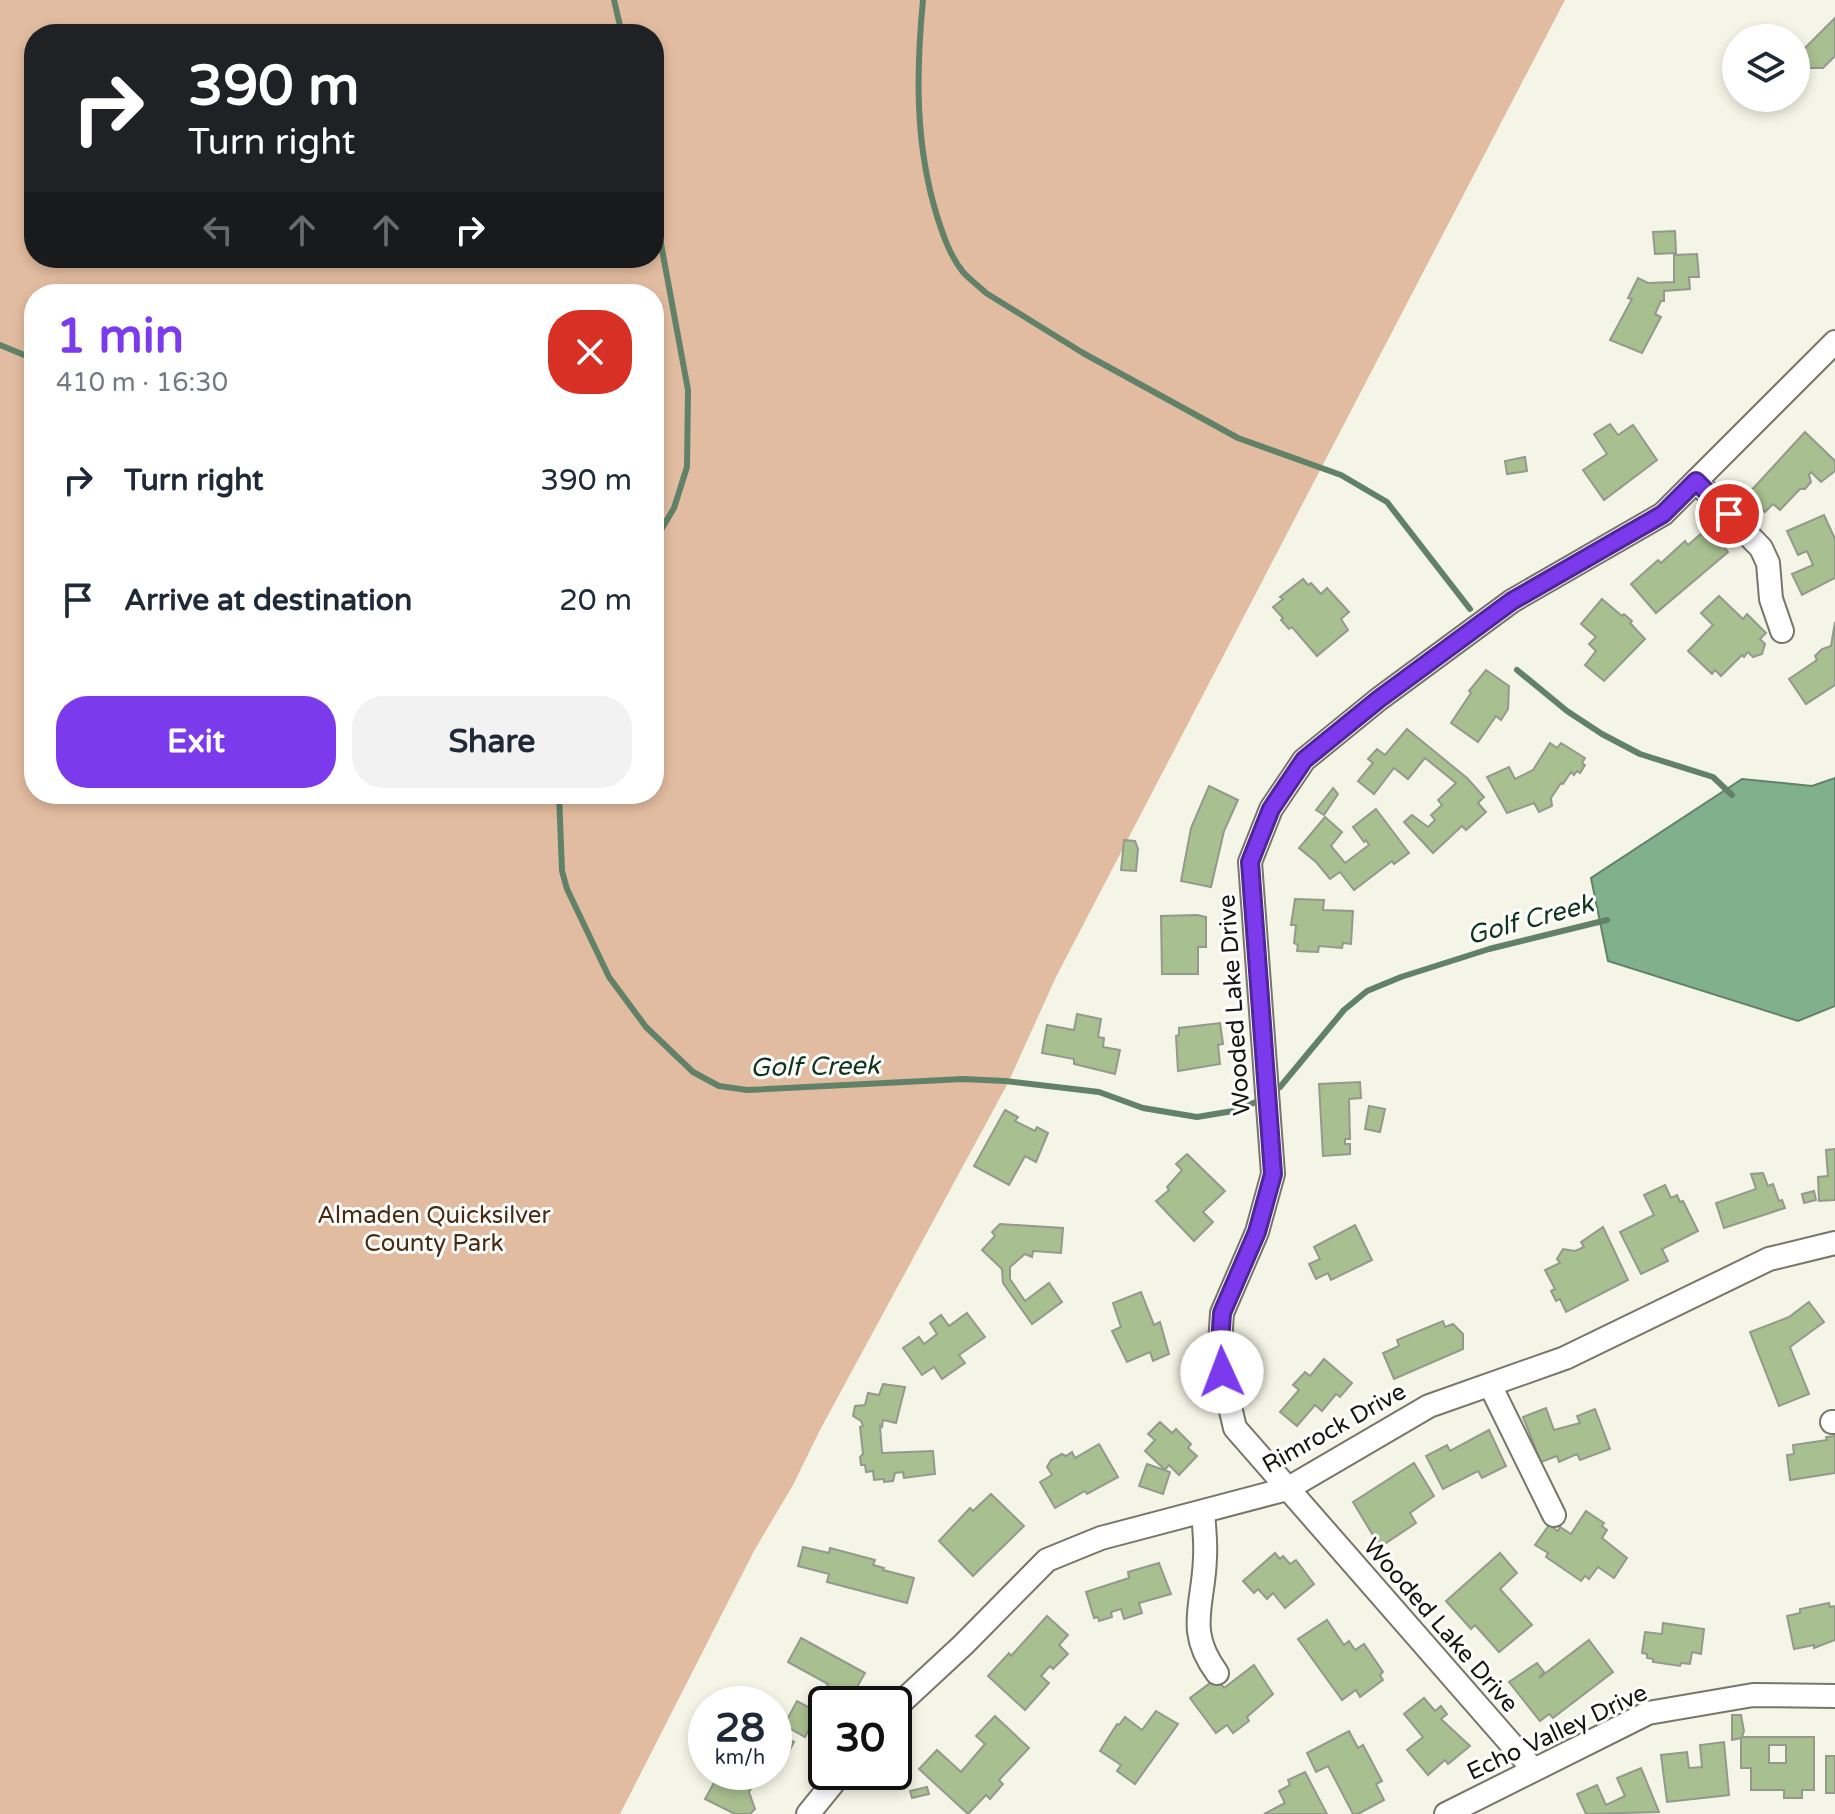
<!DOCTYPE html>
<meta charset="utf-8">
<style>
:root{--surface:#fff;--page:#f2f2f3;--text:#1f2937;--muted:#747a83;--accent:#7c3aed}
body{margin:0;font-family:"Varela Round",sans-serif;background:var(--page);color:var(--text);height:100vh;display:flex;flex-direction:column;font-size:30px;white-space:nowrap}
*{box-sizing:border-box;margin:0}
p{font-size:26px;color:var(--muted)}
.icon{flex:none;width:44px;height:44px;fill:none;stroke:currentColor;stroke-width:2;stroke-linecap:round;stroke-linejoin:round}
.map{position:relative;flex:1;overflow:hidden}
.panel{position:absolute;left:24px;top:284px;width:640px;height:520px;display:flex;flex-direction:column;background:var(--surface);border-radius:32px;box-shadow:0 4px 12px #0003}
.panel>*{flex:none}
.top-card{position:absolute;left:24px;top:24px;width:640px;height:244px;border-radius:32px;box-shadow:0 4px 12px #0003;background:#202124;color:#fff;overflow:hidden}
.tools{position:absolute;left:1722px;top:24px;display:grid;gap:16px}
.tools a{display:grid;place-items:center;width:88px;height:88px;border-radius:50%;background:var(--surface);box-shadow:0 4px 12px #0003;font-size:40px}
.speed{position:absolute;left:688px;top:1686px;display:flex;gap:16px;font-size:40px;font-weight:700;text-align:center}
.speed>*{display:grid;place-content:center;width:104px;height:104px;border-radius:50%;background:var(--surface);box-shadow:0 4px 12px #0003;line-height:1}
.speed small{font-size:20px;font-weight:400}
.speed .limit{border:4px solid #111;border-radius:12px;background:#fff;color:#111}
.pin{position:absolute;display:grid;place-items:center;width:68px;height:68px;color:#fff;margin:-34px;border:4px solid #fff;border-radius:50%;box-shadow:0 2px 8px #0007}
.me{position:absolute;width:88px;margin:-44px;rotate:358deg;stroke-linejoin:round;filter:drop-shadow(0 0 6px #0008)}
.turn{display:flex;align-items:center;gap:28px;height:168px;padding:0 32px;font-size:36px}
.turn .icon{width:104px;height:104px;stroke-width:2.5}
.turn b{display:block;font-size:56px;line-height:68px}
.lanes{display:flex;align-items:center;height:76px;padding:0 32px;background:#0003;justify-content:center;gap:40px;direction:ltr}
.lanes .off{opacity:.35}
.round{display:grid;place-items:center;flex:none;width:84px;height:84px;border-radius:32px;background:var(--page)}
.overview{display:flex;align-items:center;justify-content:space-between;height:136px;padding:0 32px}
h1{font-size:48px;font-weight:700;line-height:60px;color:var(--accent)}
.action{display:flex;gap:16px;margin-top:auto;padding:16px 32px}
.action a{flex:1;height:92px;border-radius:32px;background:var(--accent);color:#fff;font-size:32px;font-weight:700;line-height:92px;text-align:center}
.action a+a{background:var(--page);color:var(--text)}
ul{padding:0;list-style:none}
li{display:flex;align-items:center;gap:24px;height:120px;padding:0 32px}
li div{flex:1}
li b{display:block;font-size:30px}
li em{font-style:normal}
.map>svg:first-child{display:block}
</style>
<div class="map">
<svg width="1835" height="1814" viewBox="0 0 1835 1814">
<rect width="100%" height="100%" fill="#f5f5e7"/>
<path fill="#e2bca0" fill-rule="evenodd" d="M0,0H1565L1056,977L1008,1083L820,1430L793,1485L754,1551L620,1814H0ZM34,34H654V258H34ZM34,294H654V794H34Z"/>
<polygon fill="#81b08d" stroke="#618268" stroke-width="2" points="1835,778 1835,1006 1798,1021 1608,961 1591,878 1742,779 1812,786"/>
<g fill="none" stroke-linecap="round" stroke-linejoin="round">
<g stroke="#618268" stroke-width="6">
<polyline points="614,0 622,34"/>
<path d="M923,0C916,73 915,145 937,216C943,235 950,256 963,272C970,280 979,286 986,293L1083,353L1238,438L1341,475L1387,502L1470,609"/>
<polyline points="654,206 688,390 687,467 674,508 654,542"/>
<polyline points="0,345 34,359"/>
<polyline points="1517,670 1567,711 1602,734 1640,754 1713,777 1732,795"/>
<polyline points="559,794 562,871 567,889 609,977 646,1027 693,1072 719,1086 747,1090 963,1079 1005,1081 1099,1092 1143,1108 1197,1117 1233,1111 1256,1102"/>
<polyline points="1280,1087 1344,1010 1367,991 1401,977 1489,949 1607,920"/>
</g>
</g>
<g fill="#a8bf8f" stroke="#93998d" stroke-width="2" fill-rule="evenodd">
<polygon points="1835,18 1835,56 1823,68 1796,68 1796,57"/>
<polygon points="1675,231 1676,253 1655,254 1653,232"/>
<polygon points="1697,254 1699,277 1689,277 1690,289 1664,291 1664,301 1661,301 1655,314 1661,317 1642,353 1610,340 1632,299 1628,298 1638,278 1648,283 1674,282 1674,255"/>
<polygon points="1610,424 1618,435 1633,425 1657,460 1604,500 1583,470 1607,454 1594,434"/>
<polygon points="1805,432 1835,461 1835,471 1821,482 1811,472 1809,475 1811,482 1805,489 1800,489 1780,510 1773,504 1765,512 1747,495"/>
<polygon points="1525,457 1527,471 1507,474 1505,461"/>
<polygon points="1824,515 1835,539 1835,578 1802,595 1792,574 1813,565 1807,551 1798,555 1787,531"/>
<polygon points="1709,527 1728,552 1656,613 1631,584 1658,560 1661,563 1685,541 1688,545"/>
<polygon points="1303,579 1308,585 1311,583 1321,594 1327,588 1349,612 1341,619 1348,630 1317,656 1292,627 1289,629 1281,620 1283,618 1273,607 1283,599 1280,597"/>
<polygon points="1719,596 1743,619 1747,614 1766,633 1760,639 1765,644 1762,654 1753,657 1748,652 1744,657 1742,655 1721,676 1715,670 1712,674 1688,651 1713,625 1701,613"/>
<polygon points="1602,599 1622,616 1624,614 1632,621 1630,623 1645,639 1604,681 1585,665 1596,651 1589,644 1596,637 1581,624"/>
<polygon points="1835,622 1835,685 1806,704 1789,679 1817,660 1815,656 1822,649 1831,646"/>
<polygon points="1486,670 1509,686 1508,709 1501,720 1496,716 1478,742 1451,723 1471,693 1469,691"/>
<polygon points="1407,729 1467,778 1484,797 1478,803 1486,812 1466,830 1462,826 1433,853 1404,822 1412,815 1428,827 1435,820 1431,815 1442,805 1438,800 1456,783 1425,758 1408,779 1394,768 1374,794 1358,781 1373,763 1368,759 1377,749 1385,755"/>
<polygon points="1550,743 1557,748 1561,743 1585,758 1582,763 1585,765 1580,773 1577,771 1574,775 1571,772 1563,784 1561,783 1551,798 1552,806 1539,812 1534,803 1507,813 1487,777 1509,767 1515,779 1533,770"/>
<polygon points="1209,786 1238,800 1224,831 1211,887 1181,881 1191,828"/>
<polygon points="1333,788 1338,794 1324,815 1316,810"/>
<polygon points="1376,809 1409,853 1394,864 1392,861 1354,890 1340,872 1330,879 1316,862 1299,848 1325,817 1342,832 1331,846 1345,863 1369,845 1366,840 1364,842 1353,827"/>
<polygon points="1124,840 1135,841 1138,849 1136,871 1121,870"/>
<polygon points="1295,899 1324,900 1323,910 1353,911 1351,944 1343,943 1342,948 1319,946 1318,952 1297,951 1298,945 1294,943 1296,925 1291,925"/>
<polygon points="1197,915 1206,917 1206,947 1198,947 1198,974 1162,974 1161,916"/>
<polygon points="1077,1014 1101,1019 1098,1037 1104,1038 1103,1047 1120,1050 1115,1074 1074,1064 1074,1059 1042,1053 1047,1025 1074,1030"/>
<polygon points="1220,1023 1223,1044 1218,1045 1220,1064 1178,1071 1176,1036 1179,1035 1179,1028"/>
<polygon points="1360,1082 1361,1098 1349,1099 1350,1139 1345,1139 1345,1144 1350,1144 1350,1154 1323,1156 1319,1084"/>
<polygon points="1369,1106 1385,1109 1380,1132 1365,1129"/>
<polygon points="1005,1110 1018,1117 1015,1121 1035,1131 1037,1127 1048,1133 1036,1162 1025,1156 1009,1185 974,1166"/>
<polygon points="1835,1149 1835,1200 1819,1201 1818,1177 1828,1176 1826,1150"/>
<polygon points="1187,1154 1225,1191 1203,1212 1213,1222 1194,1241 1156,1201 1169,1190 1167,1187 1182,1170 1176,1164"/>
<polygon points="1763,1173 1768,1186 1773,1184 1779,1201 1782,1200 1785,1208 1724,1228 1716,1203 1756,1189 1751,1174"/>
<polygon points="1665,1185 1671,1198 1677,1195 1680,1202 1683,1201 1698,1231 1662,1249 1668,1261 1641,1274 1620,1232 1654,1215 1644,1195"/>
<polygon points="1814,1191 1816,1200 1804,1203 1802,1194"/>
<polygon points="1000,1224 1063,1228 1061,1253 1033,1251 1032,1257 1025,1254 1010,1267 1010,1279 1025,1301 1049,1283 1062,1302 1032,1324 1003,1283 1002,1269 982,1250 995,1236 992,1232"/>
<polygon points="1355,1225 1372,1260 1331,1280 1328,1273 1316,1279 1309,1264 1320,1259 1314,1247"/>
<polygon points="1603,1227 1628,1280 1566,1312 1560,1299 1556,1301 1551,1291 1555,1289 1545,1270 1560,1263 1557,1259 1563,1249 1575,1251 1584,1247 1581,1242"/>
<polygon points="1141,1292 1154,1325 1160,1322 1169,1354 1153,1361 1150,1352 1127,1362 1112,1331 1121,1327 1113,1303"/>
<polygon points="1809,1302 1824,1322 1790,1347 1809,1394 1779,1406 1750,1332 1789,1317"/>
<polygon points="967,1313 985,1337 959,1355 965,1363 942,1379 934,1367 922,1375 903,1348 919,1337 924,1344 937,1334 930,1323 941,1315 949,1326"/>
<polygon points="1443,1321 1445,1327 1453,1324 1463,1334 1463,1349 1394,1379 1383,1353 1399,1346 1397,1340"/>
<polygon points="1324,1359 1352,1383 1340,1397 1336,1394 1322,1411 1315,1405 1297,1426 1280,1412 1299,1390 1293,1385 1305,1372 1310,1376"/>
<polygon points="883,1384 905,1387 896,1423 883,1420 882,1427 880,1426 882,1453 933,1451 935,1474 904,1478 903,1472 895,1473 893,1481 884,1482 884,1479 874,1480 873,1471 866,1472 865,1465 861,1465 860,1457 863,1454 860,1427 863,1426 861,1421 853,1416 855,1406 865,1405 868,1393 879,1395"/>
<polygon points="1546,1408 1554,1430 1580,1423 1577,1416 1595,1409 1610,1449 1580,1460 1577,1454 1559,1462 1557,1456 1541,1462 1523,1417"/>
<polygon points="1160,1422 1172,1433 1176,1429 1191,1444 1188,1448 1197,1456 1179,1475 1169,1465 1165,1470 1145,1451 1155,1440 1148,1434"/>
<polygon points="1489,1430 1506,1466 1482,1478 1478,1471 1443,1489 1426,1456 1447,1445 1450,1451"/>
<polygon points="1835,1436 1835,1473 1790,1480 1787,1455 1794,1454 1793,1445 1827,1440 1826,1437"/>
<polygon points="1099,1444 1118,1477 1087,1494 1085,1491 1055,1508 1040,1482 1052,1475 1047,1467 1051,1460 1062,1454 1066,1456 1072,1452 1075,1458"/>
<polygon points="1414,1463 1434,1496 1410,1513 1416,1523 1380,1547 1353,1502"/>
<polygon points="1147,1464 1170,1472 1163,1494 1139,1486"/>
<polygon points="991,1494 1024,1526 973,1576 939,1541 970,1508 973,1511"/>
<polygon points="1586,1511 1604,1523 1602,1526 1607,1530 1602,1538 1627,1558 1614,1578 1598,1567 1589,1579 1585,1576 1581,1581 1546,1557 1548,1553 1535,1545 1549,1525 1558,1531 1560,1527 1571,1534"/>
<polygon points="803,1547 829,1553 830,1548 875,1560 873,1565 884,1568 883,1570 914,1578 907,1603 827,1582 829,1574 798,1566"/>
<polygon points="1275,1553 1280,1559 1283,1556 1290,1564 1296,1560 1314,1584 1285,1608 1273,1593 1267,1599 1258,1589 1254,1593 1243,1581"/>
<polygon points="1500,1553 1517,1573 1500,1589 1532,1625 1499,1652 1475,1625 1471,1629 1446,1601"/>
<polygon points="1159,1563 1171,1594 1139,1603 1142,1613 1124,1619 1121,1609 1111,1612 1112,1617 1099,1621 1098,1617 1094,1618 1086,1592 1129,1578 1128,1572"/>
<polygon points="1829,1603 1830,1607 1835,1606 1835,1640 1814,1648 1814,1645 1794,1649 1787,1616 1800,1613 1800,1609"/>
<polygon points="1047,1616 1068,1635 1059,1645 1068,1654 1053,1669 1050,1666 1041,1676 1049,1683 1025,1710 988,1676 1009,1653 1011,1656"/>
<polygon points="1327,1620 1344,1645 1349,1641 1355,1650 1364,1644 1383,1672 1380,1675 1383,1680 1360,1697 1356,1690 1342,1700 1298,1639"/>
<polygon points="1663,1623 1704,1629 1701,1654 1692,1652 1690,1664 1681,1663 1680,1666 1653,1662 1653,1659 1647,1658 1647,1654 1642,1653 1645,1632 1662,1634"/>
<polygon points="801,1638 865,1673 856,1689 852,1687 844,1700 841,1698 838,1704 826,1704 825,1727 814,1720 805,1737 784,1725 797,1701 814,1710 828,1684 788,1662"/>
<polygon points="1589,1640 1613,1672 1553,1718 1549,1714 1540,1721 1509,1682 1537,1663 1544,1672 1539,1678"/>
<polygon points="1254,1665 1273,1694 1247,1717 1249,1721 1233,1733 1227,1725 1216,1733 1190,1698 1217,1678 1224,1688"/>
<polygon points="1424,1698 1435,1711 1441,1706 1447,1714 1441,1719 1470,1746 1448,1764 1445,1760 1428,1775 1407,1750 1423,1737 1404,1714"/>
<polygon points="1156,1711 1178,1724 1135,1784 1117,1771 1121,1765 1100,1751 1117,1724 1119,1725 1125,1717 1142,1730"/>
<path d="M1732,1715H1741L1744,1731L1742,1737H1814V1790H1802V1798H1784V1790H1751V1768H1741V1738L1732,1740ZM1769,1745H1786V1763H1769Z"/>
<polygon points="995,1716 1029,1748 999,1780 1003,1784 990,1799 986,1795 968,1814 919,1769 937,1750 961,1772 985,1744 976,1736"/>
<polygon points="1349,1731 1358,1748 1363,1745 1382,1781 1376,1784 1384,1800 1358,1814 1353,1814 1328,1766 1316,1772 1307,1753"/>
<polygon points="774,1732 794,1742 778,1772 774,1770"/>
<polygon points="1724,1742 1729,1795 1667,1802 1661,1755 1687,1752 1689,1768 1702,1767 1700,1745"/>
<rect x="1826" y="1756" width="9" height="37"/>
<polygon points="1641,1768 1659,1812 1586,1814 1577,1794 1597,1785 1606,1805 1625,1796 1617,1778"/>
<polygon points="720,1772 762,1772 758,1780 753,1778 751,1782 754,1783 749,1792 755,1809 750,1814 735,1814 705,1799"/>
<polygon points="1305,1772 1327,1814 1264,1814 1285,1803 1279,1791 1290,1785 1288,1780"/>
<polygon points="927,1787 929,1794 912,1798 910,1791"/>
</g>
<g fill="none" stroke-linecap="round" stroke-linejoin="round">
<g stroke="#767669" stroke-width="26">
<g id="minor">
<polyline points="1696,481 1761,548 1768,563 1771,599 1782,631"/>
<polyline points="1490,1385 1554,1515"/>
<polyline points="1832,1422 1835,1422"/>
<path d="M1203,1512C1204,1527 1206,1542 1205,1557C1204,1605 1185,1630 1217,1673"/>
<polyline points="894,1709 963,1645 1047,1560 1101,1538 1287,1489 1429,1406 1565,1358 1769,1259 1835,1243"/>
<polyline points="1533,1769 1235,1428 1219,1360 1222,1313 1257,1232 1273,1174 1250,862 1271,809 1304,760 1379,699 1512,601 1663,514 1835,342"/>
<polyline points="808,1814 842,1772"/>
<polyline points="1446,1814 1648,1713 1753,1695 1835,1696"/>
</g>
</g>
<use href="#minor" stroke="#fff" stroke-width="22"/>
</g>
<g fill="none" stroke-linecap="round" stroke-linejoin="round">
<g stroke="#51269a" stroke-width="20">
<polyline id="route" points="1222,1372 1219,1360 1222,1313 1257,1232 1273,1174 1250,862 1271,809 1304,760 1379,699 1512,601 1663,514 1696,481 1729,514"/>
</g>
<use href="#route" stroke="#7c3aed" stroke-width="14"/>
</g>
<g text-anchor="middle" stroke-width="6" stroke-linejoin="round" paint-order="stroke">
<g font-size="24" fill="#161611" stroke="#fff">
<text transform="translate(1234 1005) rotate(-94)" y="8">Wooded Lake Drive</text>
<text transform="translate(1334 1428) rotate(-29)" y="8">Rimrock Drive</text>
<text transform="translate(1441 1625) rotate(49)" y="8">Wooded Lake Drive</text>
<text transform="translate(1557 1732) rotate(-25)" y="8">Echo Valley Drive</text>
</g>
<g font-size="24" fill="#4a2a0f" stroke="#fff">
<text x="434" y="1223">Almaden Quicksilver<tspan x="434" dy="28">County Park</tspan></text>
</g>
<g font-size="26" font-style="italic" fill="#0f341c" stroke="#fff">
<text transform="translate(1530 919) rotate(-15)" y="9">Golf Creek</text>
<text transform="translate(815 1066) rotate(-1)" y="9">Golf Creek</text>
</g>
</g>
</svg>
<div class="tools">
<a><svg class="icon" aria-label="layers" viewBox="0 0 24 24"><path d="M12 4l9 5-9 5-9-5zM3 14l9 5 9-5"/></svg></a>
</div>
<div class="speed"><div>28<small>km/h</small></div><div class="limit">30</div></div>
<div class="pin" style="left:1729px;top:514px;background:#d93025"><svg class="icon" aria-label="arrive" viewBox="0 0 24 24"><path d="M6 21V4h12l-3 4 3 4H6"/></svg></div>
<svg class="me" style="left:1222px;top:1372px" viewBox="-20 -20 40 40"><circle r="19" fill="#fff"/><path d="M0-13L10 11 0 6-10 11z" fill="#7c3aed"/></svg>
<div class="top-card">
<div class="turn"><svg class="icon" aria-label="right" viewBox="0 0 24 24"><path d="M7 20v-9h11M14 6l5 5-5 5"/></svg><div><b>390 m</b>Turn right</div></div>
<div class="lanes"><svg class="icon off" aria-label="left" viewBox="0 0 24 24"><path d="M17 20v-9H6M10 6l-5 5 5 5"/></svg><svg class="icon off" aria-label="ahead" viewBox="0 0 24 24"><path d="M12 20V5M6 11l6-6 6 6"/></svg><svg class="icon off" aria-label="ahead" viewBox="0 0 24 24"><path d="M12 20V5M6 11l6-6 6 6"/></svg><svg class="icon" aria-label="right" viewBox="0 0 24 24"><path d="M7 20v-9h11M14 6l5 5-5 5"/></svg></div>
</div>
<section class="panel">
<div class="overview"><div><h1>1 min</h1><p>410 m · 16:30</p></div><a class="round" style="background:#d93025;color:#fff"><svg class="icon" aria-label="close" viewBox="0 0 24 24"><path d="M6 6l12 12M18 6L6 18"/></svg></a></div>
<ul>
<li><svg class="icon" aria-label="right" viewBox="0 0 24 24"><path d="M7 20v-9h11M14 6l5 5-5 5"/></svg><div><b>Turn right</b></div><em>390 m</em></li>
<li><svg class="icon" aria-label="arrive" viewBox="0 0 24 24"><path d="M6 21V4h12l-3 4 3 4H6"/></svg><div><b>Arrive at destination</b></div><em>20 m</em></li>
</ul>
<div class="action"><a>Exit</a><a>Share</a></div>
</section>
</div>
